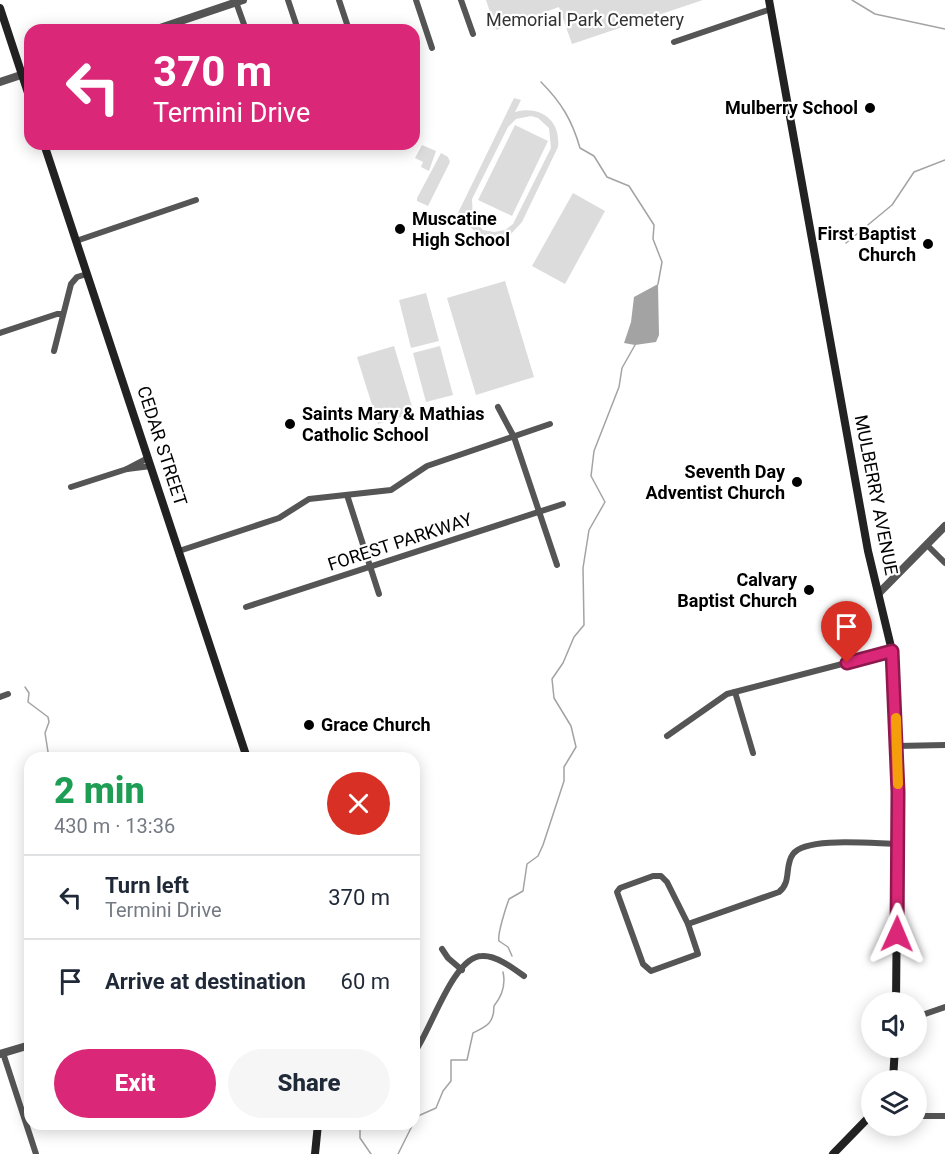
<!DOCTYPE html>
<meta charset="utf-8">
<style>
:root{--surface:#fff;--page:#f6f6f7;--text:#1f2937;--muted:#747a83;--line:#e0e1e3;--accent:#db2777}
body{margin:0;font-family:Roboto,sans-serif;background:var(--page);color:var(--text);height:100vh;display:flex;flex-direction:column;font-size:22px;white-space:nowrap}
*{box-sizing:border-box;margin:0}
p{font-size:20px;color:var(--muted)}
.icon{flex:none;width:33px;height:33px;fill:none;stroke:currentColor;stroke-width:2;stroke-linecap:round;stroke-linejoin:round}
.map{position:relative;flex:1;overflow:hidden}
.drawer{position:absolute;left:24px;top:752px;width:396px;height:378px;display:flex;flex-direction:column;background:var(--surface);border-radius:18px;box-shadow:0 3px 15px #0003}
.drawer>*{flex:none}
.guide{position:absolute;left:24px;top:24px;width:396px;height:126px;border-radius:18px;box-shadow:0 3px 15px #0003;background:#db2777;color:#fff;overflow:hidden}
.controls{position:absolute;left:861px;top:992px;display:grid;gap:12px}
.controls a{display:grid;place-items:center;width:66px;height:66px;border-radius:50%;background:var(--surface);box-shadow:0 3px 15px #0003;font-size:30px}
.pin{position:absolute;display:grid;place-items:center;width:51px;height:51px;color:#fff;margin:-62px -26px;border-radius:50% 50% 50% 0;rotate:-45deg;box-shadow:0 0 6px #0007}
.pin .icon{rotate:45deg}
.me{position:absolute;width:66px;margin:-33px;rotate:1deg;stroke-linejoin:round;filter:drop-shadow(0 0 4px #0008)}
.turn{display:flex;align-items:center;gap:21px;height:126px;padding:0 30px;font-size:27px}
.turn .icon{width:78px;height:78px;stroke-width:2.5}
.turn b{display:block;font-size:42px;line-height:51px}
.round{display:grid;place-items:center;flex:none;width:63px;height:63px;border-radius:32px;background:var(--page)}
.headline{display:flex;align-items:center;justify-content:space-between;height:102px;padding:0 30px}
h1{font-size:36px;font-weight:800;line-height:45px;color:#1e9e55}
.action{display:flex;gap:12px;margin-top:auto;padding:12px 30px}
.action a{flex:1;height:69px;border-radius:36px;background:var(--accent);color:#fff;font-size:24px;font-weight:800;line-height:69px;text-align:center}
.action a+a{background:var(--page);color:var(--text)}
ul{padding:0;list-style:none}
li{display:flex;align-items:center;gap:18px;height:84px;padding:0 30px;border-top:2px solid var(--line)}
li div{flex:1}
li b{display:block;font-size:22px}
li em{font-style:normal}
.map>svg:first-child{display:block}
</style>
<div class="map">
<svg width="945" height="1154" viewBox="0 0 945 1154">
<rect width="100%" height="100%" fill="#fff"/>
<g fill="#dcdcdc" fill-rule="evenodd">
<polygon points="486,0 703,0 572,44 559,7 496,30"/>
<path d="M514,98L521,100L515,112C541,105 561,121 558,147L522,222L510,235L499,239L484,237L471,228L465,216L462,220L456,217ZM531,116L538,118L549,128L551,148L513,224L505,230L494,232L483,230L473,219L472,199L508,127L516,119Z"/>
<polygon points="515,125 548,141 512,216 478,200"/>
<polygon points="422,145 436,151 429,171 421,167 423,162 415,158"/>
<polygon points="441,153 448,157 450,162 428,206 417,201 417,198"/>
<polygon points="573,193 605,211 565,284 532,266"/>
<polygon points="505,281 534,377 476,395 447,298"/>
<polygon points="426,293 439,341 411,348 399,300"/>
<polygon points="394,346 414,413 378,424 357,357"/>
<polygon points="440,346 453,395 426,402 413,353"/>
</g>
<polygon fill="#a3a3a3" points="658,284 659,335 656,342 635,345 624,343 631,322 634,297"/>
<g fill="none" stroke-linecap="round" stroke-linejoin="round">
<g stroke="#a3a3a3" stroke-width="1.5">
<polyline points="852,0 875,14 945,29"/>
<path d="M541,82C561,102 572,120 580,148L594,156L607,177L629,186L654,225L653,239L662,262L658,284"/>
<polyline points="846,243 892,205 914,172 945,160"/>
<polyline points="25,687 29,693 28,702 48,717 49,722 45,733 49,758"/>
<path d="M512,956L508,947L499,941C497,935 506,907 509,899L523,891L527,864L538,856L543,845L564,781V767L576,747L571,726L554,698L552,679L563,663L574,637L584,625L583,568L589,530L605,502L591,476L594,451L619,387L622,368L635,345"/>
<path d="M414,1121L418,1116L436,1108L443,1091L451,1081V1060H467L473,1033C487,1026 494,1023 494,1006C502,996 506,985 503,972"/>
<polyline points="360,1124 360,1138 371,1154"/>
<polyline points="398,1154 413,1124"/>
</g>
<g stroke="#555" stroke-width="6">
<polyline points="288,0 298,30"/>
<polyline points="339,0 349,30"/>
<polyline points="416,0 432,48"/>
<polyline points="461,0 473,34"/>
<polyline points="236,2 246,30"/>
<polyline points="674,42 771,9"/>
<polyline points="76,241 196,200"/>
<polyline points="0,333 57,314 63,314"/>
<polyline points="54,351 71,284 77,277 87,274"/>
<polyline points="498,407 514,437 557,565"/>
<polyline points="127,469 148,458"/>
<polyline points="71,487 127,469 151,466"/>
<polyline points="347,495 379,594"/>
<polyline points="927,545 945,563"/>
<polyline points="179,551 279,518 309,499 391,490 427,466 550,424"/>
<polyline points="246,607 563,504"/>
<polyline points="735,692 753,753"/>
<polyline points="0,697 8,694"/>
<polyline points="667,736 727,694 892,651"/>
<polyline points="897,746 945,745"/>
<polygon points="653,876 661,876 667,882 688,924 698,954 651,971 643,964 617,892 620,888"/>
<path d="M688,924L779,892C792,882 784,866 793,854C806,836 876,844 898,844"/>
<polyline points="442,949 448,958 462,970"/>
<polyline points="916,1017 945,1007"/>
<polyline points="3,1053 36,1154"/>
<path d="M414,1053C430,1033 453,956 482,956C496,955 513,968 524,976"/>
<polyline points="916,1116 945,1116"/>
</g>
<g stroke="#555" stroke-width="8">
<polyline points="154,30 243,0"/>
<polyline points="0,82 30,72"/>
<polyline points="879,593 945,526"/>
<polyline points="0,1054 30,1045"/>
</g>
<g stroke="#222" stroke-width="8">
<polyline points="769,0 868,551 892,651 898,792 896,1002"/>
<polyline points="0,8 30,99"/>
<polyline points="44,144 247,758"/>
<polyline points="893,1080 895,1047"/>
<polyline points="315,1154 318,1124"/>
<polyline points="833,1154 872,1114"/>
</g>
</g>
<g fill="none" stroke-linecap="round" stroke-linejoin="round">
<g stroke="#8e194d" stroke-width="15">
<polyline id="route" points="847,663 892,651 898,792 897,934"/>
</g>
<use href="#route" stroke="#db2777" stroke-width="10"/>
<polyline stroke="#f59e0b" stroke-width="10" points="896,718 898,784"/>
</g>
<g fill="#000" stroke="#fff" stroke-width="2">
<circle cx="870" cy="108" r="6"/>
<circle cx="400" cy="229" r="6"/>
<circle cx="928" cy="244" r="6"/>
<circle cx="290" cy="424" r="6"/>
<circle cx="797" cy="482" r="6"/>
<circle cx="809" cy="590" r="6"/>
<circle cx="309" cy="725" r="6"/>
</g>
<g text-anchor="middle" stroke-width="4.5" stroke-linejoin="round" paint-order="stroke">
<g font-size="18" fill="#333" stroke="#fff">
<text x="585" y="26">Memorial Park Cemetery</text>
</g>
<g font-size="18" font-weight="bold" fill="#000" stroke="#fff" text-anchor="end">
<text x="858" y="114">Mulberry School</text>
<text x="412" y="225" text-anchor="start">Muscatine<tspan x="412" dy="21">High School</tspan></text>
<text x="916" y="240">First Baptist<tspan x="916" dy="21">Church</tspan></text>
<text x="302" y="420" text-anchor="start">Saints Mary &amp; Mathias<tspan x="302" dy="21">Catholic School</tspan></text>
<text x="785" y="478">Seventh Day<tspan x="785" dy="21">Adventist Church</tspan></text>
<text x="797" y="586">Calvary<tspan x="797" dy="21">Baptist Church</tspan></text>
<text x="321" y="731" text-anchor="start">Grace Church</text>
</g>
<g font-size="18" fill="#000" stroke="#fff">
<text transform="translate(162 446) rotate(72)" y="6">CEDAR STREET</text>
<text transform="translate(876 495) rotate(79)" y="6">MULBERRY AVENUE</text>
<text transform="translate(400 542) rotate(-18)" y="6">FOREST PARKWAY</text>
</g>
</g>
</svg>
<div class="controls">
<a><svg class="icon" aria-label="sound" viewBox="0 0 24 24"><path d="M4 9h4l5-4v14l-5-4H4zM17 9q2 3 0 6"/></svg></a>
<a><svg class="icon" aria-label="layers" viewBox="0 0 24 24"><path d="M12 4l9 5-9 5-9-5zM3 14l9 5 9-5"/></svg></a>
</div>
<div class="pin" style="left:847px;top:663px;background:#d93025"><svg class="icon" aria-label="arrive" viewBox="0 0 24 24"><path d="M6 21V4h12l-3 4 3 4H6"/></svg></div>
<svg class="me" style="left:897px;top:934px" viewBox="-20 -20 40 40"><path d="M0-17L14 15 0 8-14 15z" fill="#db2777" stroke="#fff" stroke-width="4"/></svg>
<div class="guide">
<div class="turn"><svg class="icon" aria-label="left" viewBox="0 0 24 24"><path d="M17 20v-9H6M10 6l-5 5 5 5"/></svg><div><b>370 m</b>Termini Drive</div></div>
</div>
<section class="drawer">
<div class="headline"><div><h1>2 min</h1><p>430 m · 13:36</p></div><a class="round" style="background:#d93025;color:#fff"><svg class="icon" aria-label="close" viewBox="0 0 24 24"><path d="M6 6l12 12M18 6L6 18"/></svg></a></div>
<ul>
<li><svg class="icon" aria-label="left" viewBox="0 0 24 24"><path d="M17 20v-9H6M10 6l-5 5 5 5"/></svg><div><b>Turn left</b><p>Termini Drive</p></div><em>370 m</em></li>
<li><svg class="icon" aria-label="arrive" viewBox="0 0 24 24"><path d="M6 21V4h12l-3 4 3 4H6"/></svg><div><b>Arrive at destination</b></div><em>60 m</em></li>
</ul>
<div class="action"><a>Exit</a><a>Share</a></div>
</section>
</div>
